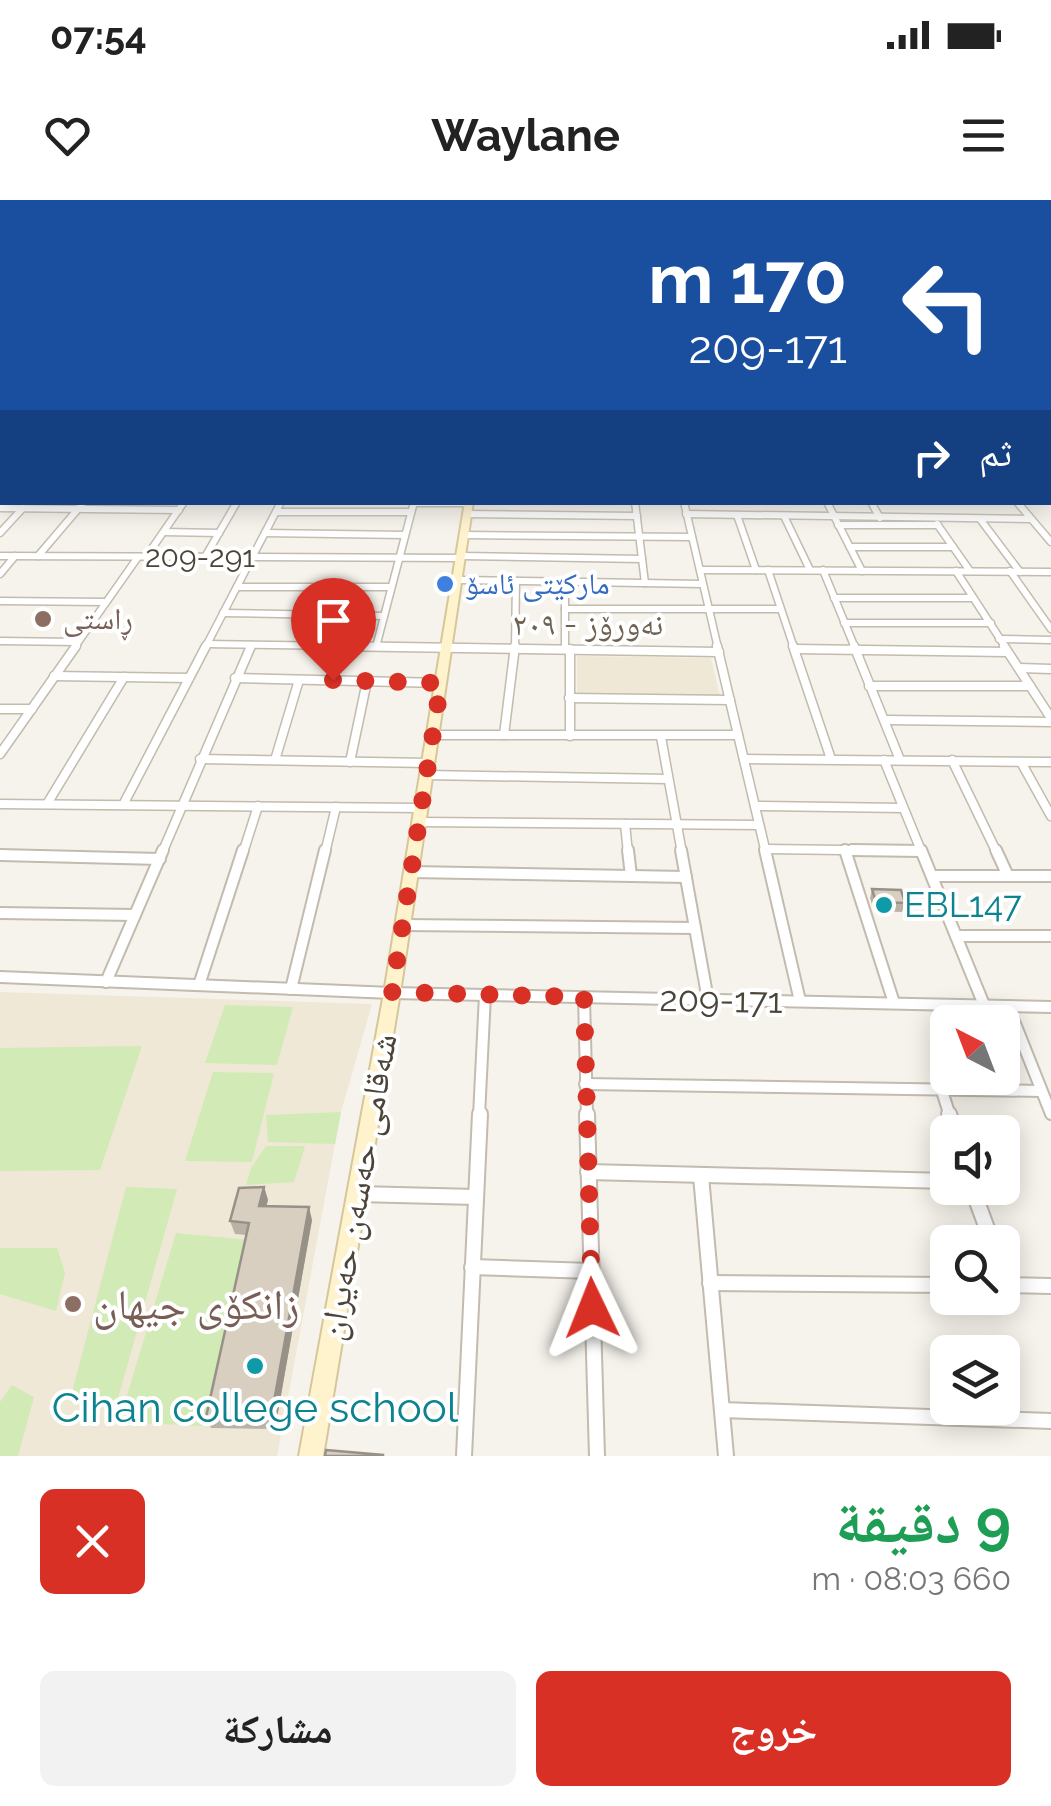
<!DOCTYPE html>
<html lang="ar">
<meta charset="utf-8">
<style>
:root{--surface:#fff;--page:#f2f2f2;--text:#222;--muted:#767676;--accent:#d93025}
body{margin:0;font-family:Raleway,"Noto Naskh Arabic",sans-serif;background:var(--page);color:var(--text);direction:rtl;height:100vh;display:flex;flex-direction:column;font-size:38px;white-space:nowrap}
*{box-sizing:border-box;margin:0}
p{font-size:32px;color:var(--muted)}
.icon{flex:none;width:55px;height:55px;fill:none;stroke:currentColor;stroke-width:2;stroke-linecap:round;stroke-linejoin:round}
.map{position:relative;height:1256px;overflow:hidden;direction:ltr}
.sheet{display:flex;flex-direction:column;background:var(--surface);flex:1}
.sheet>*{flex:none}
.hud{position:absolute;left:0px;top:0px;width:1052px;height:305px;box-shadow:0 5px 25px #0003;direction:rtl;background:#1a4fa0;color:#fff;overflow:hidden}
.needle{width:65px;rotate:318deg}
.buttons{position:absolute;left:930px;top:805px;display:grid;gap:20px}
.buttons a{display:grid;place-items:center;width:90px;height:90px;border-radius:15px;background:var(--surface);box-shadow:0 5px 25px #0003;font-size:50px}
.pin{position:absolute;display:grid;place-items:center;width:85px;height:85px;color:#fff;margin:-102px -42px;border-radius:50% 50% 50% 0;rotate:-45deg;box-shadow:0 0 10px #0007}
.pin .icon{rotate:45deg}
.me{position:absolute;width:110px;margin:-55px;rotate:358deg;stroke-linejoin:round;filter:drop-shadow(0 0 8px #0008)}
.turn{display:flex;align-items:center;gap:35px;height:210px;padding:0 40px;font-size:45px}
.turn .icon{width:130px;height:130px;stroke-width:2.5}
.turn b{display:block;font-size:70px;line-height:85px}
.then{display:flex;align-items:center;height:95px;padding:0 40px;background:#0003;gap:20px;font-size:38px}
.round{display:grid;place-items:center;flex:none;width:105px;height:105px;border-radius:15px;background:var(--page)}
.head{display:flex;align-items:center;justify-content:space-between;height:170px;padding:0 40px}
h1{font-size:60px;font-weight:700;line-height:75px;color:#1e9e55}
.action{display:flex;gap:20px;margin-top:auto;padding:20px 40px}
.action a{flex:1;height:115px;border-radius:15px;background:var(--accent);color:#fff;font-size:40px;font-weight:700;line-height:115px;text-align:center}
.action a+a{background:var(--page);color:var(--text)}
.status{display:flex;justify-content:space-between;align-items:center;height:70px;padding:0 50px;background:var(--surface);direction:ltr}
.status svg{height:28px;fill:currentColor}
header{display:flex;justify-content:space-between;align-items:center;height:130px;padding:0 40px;background:var(--surface);font-size:45px;font-weight:700}
.map>svg:first-child{display:block}
</style>
<div class="status"><b>07:54</b><svg viewBox="0 0 49 12"><path d="M0 12V9h3v3zM5 12V6h3v6zM10 12V3h3v9zM15 12V0h3v12zM26 1h20v11H26zM47 4h2v5h-2z"/></svg></div>
<header><svg class="icon" aria-label="menu" viewBox="0 0 24 24"><path d="M4 6h16M4 12h16M4 18h16"/></svg>Waylane<svg class="icon" aria-label="heart" viewBox="0 0 24 24"><path d="M12 20l-8-8c-3-5 5-10 8-4 3-6 11-1 8 4z"/></svg></header>
<div class="map">
<svg width="1051" height="1256" viewBox="0 0 1051 1256">
<rect width="100%" height="100%" fill="#f6f3ec"/>
<g fill="#efe8d6">
<polygon points="577,456 711,458 720,497 577,495"/>
<polygon points="0,792 372,804 341,912 277,1256 0,1256"/>
</g>
<g fill="#d2eab5">
<polygon points="225,805 293,807 277,865 205,863"/>
<polygon points="142,846 100,970 0,971 0,848"/>
<polygon points="213,872 274,873 252,962 185,961"/>
<polygon points="341,912 335,944 268,942 266,915"/>
<polygon points="266,946 305,946 294,982 246,985 251,968"/>
<polygon points="126,987 177,989 115,1209 70,1200"/>
<polygon points="176,1033 250,1040 203,1226 119,1222"/>
<polygon points="0,1048 57,1048 65,1073 56,1111 0,1094"/>
<polygon points="12,1185 34,1197 18,1256 0,1256 0,1202"/>
</g>
<g fill="none" stroke-linecap="round" stroke-linejoin="round">
<g stroke="#c2bbae" stroke-width="9">
<g id="street-far3">
<polyline points="635,302 645,383"/>
<polyline points="684,302 718,448"/>
<polyline points="827,302 862,371"/>
<polyline points="871,302 880,318"/>
<polyline points="1017,302 1051,342"/>
<polyline points="414,303 469,303"/>
<polyline points="0,308 179,310"/>
<polyline points="276,312 411,312"/>
<polyline points="467,314 637,316"/>
<polyline points="686,314 1031,319"/>
<polyline points="737,315 756,370"/>
<polyline points="784,316 810,370"/>
<polyline points="980,319 1020,372"/>
<polyline points="937,324 970,371"/>
<polyline points="838,325 938,325"/>
<polyline points="164,332 219,333"/>
<polyline points="0,333 23,308"/>
<polyline points="265,333 405,335"/>
<polyline points="465,335 692,337"/>
<polyline points="850,347 953,347"/>
<polyline points="0,356 460,358"/>
<polyline points="38,356 84,302"/>
<polyline points="461,356 642,359"/>
<polyline points="146,357 184,302"/>
<polyline points="205,357 237,302"/>
<polyline points="700,370 1051,372"/>
<polyline points="768,370 794,448"/>
<polyline points="823,370 855,448"/>
<polyline points="956,371 1006,448"/>
<polyline points="1010,371 1051,429"/>
<polyline points="0,374 15,356"/>
<polyline points="457,380 702,384"/>
<polyline points="565,382 565,448"/>
<polyline points="237,387 391,387"/>
<polyline points="834,398 973,398"/>
<polyline points="0,401 106,402"/>
<polyline points="565,409 779,409"/>
<polyline points="223,413 384,416"/>
<polyline points="844,423 991,423"/>
<polyline points="999,439 1051,440"/>
<polyline points="0,441 78,442"/>
<polyline points="207,444 494,448"/>
<polyline points="376,447 414,302"/>
<polyline points="74,448 138,357"/>
<polyline points="205,448 281,302"/>
<polyline points="249,448 251,445"/>
<polyline points="515,448 516,381"/>
</g>
</g>
<g stroke="#c2bbae" stroke-width="11">
<g id="street-far2">
<polyline points="334,446 719,452"/>
<polyline points="717,446 766,653"/>
<polyline points="793,446 831,559"/>
<polyline points="854,446 900,560"/>
<polyline points="1004,446 1051,518"/>
<polyline points="570,449 570,536"/>
<polyline points="795,449 1007,452"/>
<polyline points="1019,468 1051,469"/>
<polyline points="54,476 189,478"/>
<polyline points="235,478 441,483"/>
<polyline points="869,486 1030,486"/>
<polyline points="569,498 730,500"/>
<polyline points="0,509 32,509"/>
<polyline points="885,520 1051,522"/>
<polyline points="433,535 738,535"/>
<polyline points="504,535 515,446"/>
<polyline points="661,537 682,653"/>
<polyline points="0,554 76,446"/>
<polyline points="200,559 428,563"/>
<polyline points="744,559 1051,562"/>
<polyline points="275,560 299,480"/>
<polyline points="884,560 922,653"/>
<polyline points="952,560 997,653"/>
<polyline points="350,562 367,481"/>
<polyline points="1021,562 1051,616"/>
<polyline points="426,575 668,579"/>
<polyline points="0,604 421,608"/>
<polyline points="47,604 124,477"/>
<polyline points="123,605 206,446"/>
<polyline points="755,606 903,608"/>
<polyline points="419,622 759,625"/>
<polyline points="625,624 628,653"/>
<polyline points="765,649 921,651"/>
<polyline points="162,653 251,446"/>
<polyline points="243,653 258,606"/>
<polyline points="325,653 336,607"/>
</g>
</g>
<g stroke="#c2bbae" stroke-width="14">
<g id="street-far1">
<polyline points="628,650 631,676"/>
<polyline points="681,650 708,800"/>
<polyline points="765,650 800,801"/>
<polyline points="845,650 894,803"/>
<polyline points="852,650 921,651"/>
<polyline points="921,650 984,805"/>
<polyline points="996,650 1008,676"/>
<polyline points="0,655 160,659"/>
<polyline points="411,672 686,677"/>
<polyline points="932,676 1051,676"/>
<polyline points="0,713 135,715"/>
<polyline points="402,725 695,728"/>
<polyline points="956,736 1051,736"/>
<polyline points="0,777 392,793 1051,807"/>
<polyline points="106,782 163,650"/>
<polyline points="199,785 243,650"/>
<polyline points="291,789 325,650"/>
<polyline points="584,797 587,916"/>
<polyline points="1008,806 1051,914"/>
<polyline points="585,884 1041,891"/>
<polyline points="942,891 950,916"/>
<polyline points="479,916 485,795"/>
</g>
</g>
<g stroke="#c2bbae" stroke-width="18">
<g id="street">
<polyline points="587,914 597,1256"/>
<polyline points="949,914 955,932"/>
<polyline points="588,972 948,981"/>
<polyline points="701,976 726,1256"/>
<polyline points="972,988 992,1042"/>
<polyline points="358,994 476,997"/>
<polyline points="472,1067 591,1071"/>
<polyline points="710,1083 948,1085"/>
<polyline points="1002,1085 1051,1086"/>
<polyline points="722,1210 1051,1221"/>
<polyline points="464,1256 480,914"/>
</g>
</g>
<g stroke="#d6c79b" stroke-width="4">
<g id="secondary">
<polygon points="0,191 2,191 2,195 0,196"/>
<rect x="0" y="205" width="2" height="5"/>
<polygon points="465,302 473,302 400,793 323,1256 299,1256 384,793"/>
</g>
</g>
<g stroke="#e6c16a" stroke-width="4">
<rect id="primary" x="1050" y="167" width="1" height="2"/>
</g>
<g stroke="#e0a43c" stroke-width="3">
<rect id="highway" x="0" y="200" width="2" height="6"/>
</g>
<use href="#street-far3" stroke="#fff" stroke-width="6"/>
<use href="#street-far2" stroke="#fff" stroke-width="8"/>
<use href="#street-far1" stroke="#fff" stroke-width="10"/>
<use href="#street" stroke="#fff" stroke-width="14"/>
<use href="#secondary" fill="#fff3cd" fill-rule="evenodd"/>
<use href="#primary" fill="#ffe39c" fill-rule="evenodd"/>
<use href="#highway" fill="#ffcf6e" fill-rule="evenodd"/>
</g>
<g fill="#bab2a6">
<polygon points="872,689 905,703 902,712 874,711 870,698"/>
<polygon points="264,987 268,1000 266,1006 312,1020 275,1229 211,1228 206,1217 247,1035 235,1034 230,1021"/>
</g>
<g fill="#979187">
<polygon points="264,987 268,1000 263,1019 259,1006"/>
<polygon points="309,1007 312,1020 275,1229 271,1218"/>
</g>
<g fill="#d8cfc1" stroke="#979187" stroke-width="2.5">
<polygon points="872,689 901,690 905,703 876,702"/>
<polygon points="264,987 259,1006 309,1007 271,1218 206,1217 249,1023 230,1021 239,988"/>
<polygon points="326,1250 383,1255 383,1256 325,1256"/>
</g>
<linearGradient id="sky" x2="0" y2="1"><stop stop-color="#8fc1ec"/><stop offset="0.49" stop-color="#fbfaf6"/><stop offset="1" stop-color="#fbfaf6" stop-opacity="0"/></linearGradient>
<rect width="1051" height="343" fill="url(#sky)"/>
<g fill="none" stroke-linecap="round" stroke-linejoin="round">
<polyline stroke="#d93025" stroke-width="18" stroke-dasharray="0 32.4" points="333,480 441,483 392,792 584,797 592,1108"/>
</g>
<circle fill="#3f7fe0" stroke="#fff" stroke-width="4" cx="445" cy="384" r="10"/>
<g fill="#8d6e63" stroke="#fff" stroke-width="4">
<circle cx="43" cy="419" r="10"/>
<circle cx="73" cy="1104" r="10"/>
</g>
<g fill="#0f9aa8" stroke="#fff" stroke-width="4">
<circle cx="884" cy="705" r="10"/>
<circle cx="255" cy="1166" r="10"/>
</g>
<g text-anchor="middle" stroke-width="8" stroke-linejoin="round" paint-order="stroke">
<g font-size="30" fill="#4b4439" stroke="#fff">
<text x="200" y="367">209-291</text>
</g>
<g font-size="30" fill="#366cbe" stroke="#fff" text-anchor="start">
<text x="465" y="394">مارکێتی ئاسۆ</text>
</g>
<g font-size="30" fill="#785e54" stroke="#fff" text-anchor="start">
<text x="63" y="429">ڕاستی</text>
</g>
<g font-size="32" fill="#6e6250" stroke="#fff">
<text x="588" y="435">نەورۆز - ٢٠٩</text>
</g>
<g font-size="35" fill="#0d838f" stroke="#fff" text-anchor="start">
<text x="904" y="717">EBL147</text>
</g>
<g font-size="35" fill="#4b4439" stroke="#fff">
<text transform="translate(721 800) rotate(1)" y="12">209-171</text>
<text transform="translate(358 987) rotate(-80)" y="12">شەقامی حەسەن حەیران</text>
</g>
<g font-size="42" fill="#785e54" stroke="#fff" text-anchor="start">
<text x="93" y="1119">زانکۆی جیھان</text>
</g>
<g font-size="42" fill="#0d838f" stroke="#fff">
<text x="255" y="1222">Cihan college school</text>
</g>
</g>
</svg>
<div class="buttons">
<a><svg class="needle" viewBox="-14 -14 28 28"><path d="M0-13l5 13h-10z" fill="#e53935"/><path d="M0 13l5-13h-10z" fill="#767676"/></svg></a>
<a><svg class="icon" aria-label="sound" viewBox="0 0 24 24"><path d="M4 9h4l5-4v14l-5-4H4zM17 9q2 3 0 6"/></svg></a>
<a><svg class="icon" aria-label="search" viewBox="0 0 24 24"><circle cx="10" cy="10" r="6"/><path d="M15 15l6 6"/></svg></a>
<a><svg class="icon" aria-label="layers" viewBox="0 0 24 24"><path d="M12 4l9 5-9 5-9-5zM3 14l9 5 9-5"/></svg></a>
</div>
<div class="pin" style="left:333px;top:480px;background:#d93025"><svg class="icon" aria-label="arrive" viewBox="0 0 24 24"><path d="M6 21V4h12l-3 4 3 4H6"/></svg></div>
<svg class="me" style="left:592px;top:1108px" viewBox="-20 -20 40 40"><path d="M0-17L14 15 0 8-14 15z" fill="#d93025" stroke="#fff" stroke-width="4"/></svg>
<div class="hud">
<div class="turn"><svg class="icon" aria-label="left" viewBox="0 0 24 24"><path d="M17 20v-9H6M10 6l-5 5 5 5"/></svg><div><b>170 m</b>209-171</div></div>
<div class="then">ثم<svg class="icon" aria-label="right" viewBox="0 0 24 24"><path d="M7 20v-9h11M14 6l5 5-5 5"/></svg></div>
</div>
</div>
<section class="sheet">
<div class="head"><div><h1>9 دقيقة</h1><p>660 m · 08:03</p></div><a class="round" style="background:#d93025;color:#fff"><svg class="icon" aria-label="close" viewBox="0 0 24 24"><path d="M6 6l12 12M18 6L6 18"/></svg></a></div>
<div class="action"><a>خروج</a><a>مشاركة</a></div>
</section>
